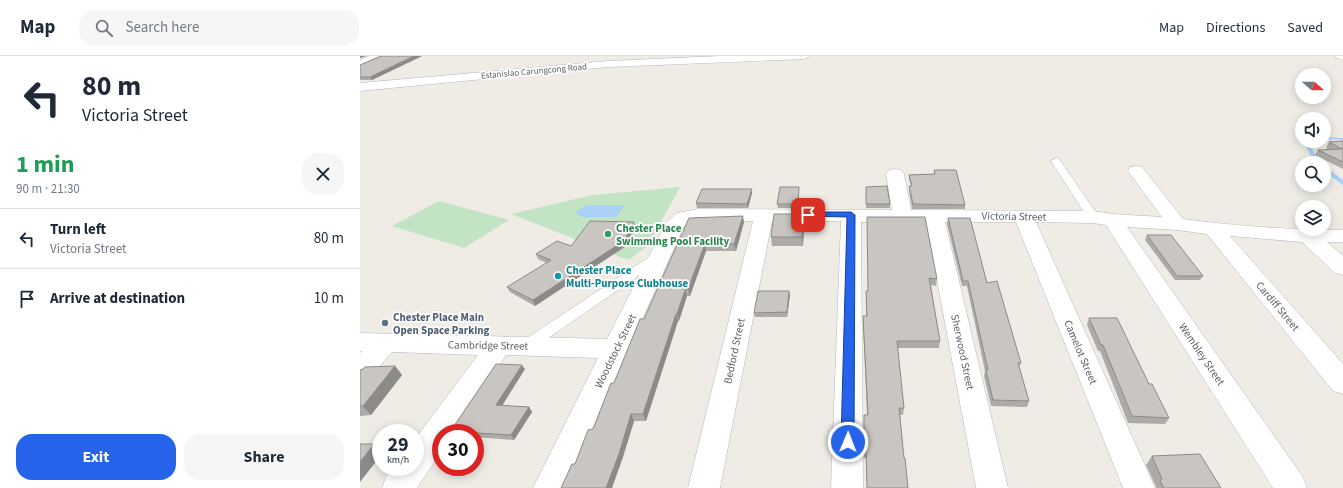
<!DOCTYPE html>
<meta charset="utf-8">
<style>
:root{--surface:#fff;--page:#f6f6f7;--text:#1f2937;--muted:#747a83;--line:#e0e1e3;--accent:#2563eb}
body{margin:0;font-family:"Source Sans 3",sans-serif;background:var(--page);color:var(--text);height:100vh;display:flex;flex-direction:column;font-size:15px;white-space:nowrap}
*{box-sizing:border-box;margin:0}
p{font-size:13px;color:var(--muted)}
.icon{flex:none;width:22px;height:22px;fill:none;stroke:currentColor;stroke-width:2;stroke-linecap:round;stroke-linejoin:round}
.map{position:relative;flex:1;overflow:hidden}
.drawer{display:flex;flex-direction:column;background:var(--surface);width:360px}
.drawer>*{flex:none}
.hud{background:#fff;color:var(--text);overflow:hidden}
.needle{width:26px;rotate:110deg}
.controls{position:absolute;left:935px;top:12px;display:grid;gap:8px}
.controls a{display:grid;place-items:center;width:36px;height:36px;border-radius:50%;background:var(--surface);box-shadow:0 2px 10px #0003;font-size:20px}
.speed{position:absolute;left:12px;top:368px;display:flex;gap:8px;font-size:20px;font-weight:700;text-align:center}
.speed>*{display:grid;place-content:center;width:52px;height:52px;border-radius:50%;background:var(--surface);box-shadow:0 2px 10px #0003;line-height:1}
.speed small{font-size:10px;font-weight:400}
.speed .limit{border:6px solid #d22;background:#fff;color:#111}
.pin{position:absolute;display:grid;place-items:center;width:34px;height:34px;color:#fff;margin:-17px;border-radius:8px;box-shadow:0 2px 6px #0006}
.me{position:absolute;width:44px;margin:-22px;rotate:1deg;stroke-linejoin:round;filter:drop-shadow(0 0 3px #0008)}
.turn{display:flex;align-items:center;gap:14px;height:84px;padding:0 16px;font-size:18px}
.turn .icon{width:52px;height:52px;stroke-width:2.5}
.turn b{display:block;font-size:28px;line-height:34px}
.round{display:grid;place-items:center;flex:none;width:42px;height:42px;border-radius:16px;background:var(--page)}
.overview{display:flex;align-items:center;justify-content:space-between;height:68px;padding:0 16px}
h1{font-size:24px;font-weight:700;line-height:30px;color:#1e9e55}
.action{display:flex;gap:8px;margin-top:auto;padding:8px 16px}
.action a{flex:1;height:46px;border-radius:16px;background:var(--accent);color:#fff;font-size:16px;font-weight:700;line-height:46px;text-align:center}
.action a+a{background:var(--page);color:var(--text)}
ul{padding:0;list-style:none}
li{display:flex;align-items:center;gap:12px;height:60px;padding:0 16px;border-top:1px solid var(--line)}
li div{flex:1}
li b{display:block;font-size:15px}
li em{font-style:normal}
header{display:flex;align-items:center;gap:24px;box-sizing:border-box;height:56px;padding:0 20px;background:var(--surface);border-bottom:1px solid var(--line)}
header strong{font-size:19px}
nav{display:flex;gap:22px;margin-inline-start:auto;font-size:14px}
.search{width:280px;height:36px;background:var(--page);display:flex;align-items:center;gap:10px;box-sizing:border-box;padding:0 14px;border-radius:16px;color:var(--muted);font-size:15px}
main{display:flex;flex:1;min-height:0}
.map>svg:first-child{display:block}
</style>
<header>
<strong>Map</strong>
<div class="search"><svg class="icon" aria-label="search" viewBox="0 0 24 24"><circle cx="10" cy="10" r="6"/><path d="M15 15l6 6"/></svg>Search here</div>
<nav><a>Map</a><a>Directions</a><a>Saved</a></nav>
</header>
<main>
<section class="drawer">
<div class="hud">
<div class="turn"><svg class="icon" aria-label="left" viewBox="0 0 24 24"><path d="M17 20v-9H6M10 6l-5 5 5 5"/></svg><div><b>80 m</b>Victoria Street</div></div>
</div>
<div class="overview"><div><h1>1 min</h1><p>90 m · 21:30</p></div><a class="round"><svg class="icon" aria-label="close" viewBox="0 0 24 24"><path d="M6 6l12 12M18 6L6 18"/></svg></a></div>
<ul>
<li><svg class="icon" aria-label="left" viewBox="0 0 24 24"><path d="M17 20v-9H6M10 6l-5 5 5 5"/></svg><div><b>Turn left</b><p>Victoria Street</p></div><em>80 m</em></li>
<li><svg class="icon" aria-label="arrive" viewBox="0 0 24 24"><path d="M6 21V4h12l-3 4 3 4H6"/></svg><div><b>Arrive at destination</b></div><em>10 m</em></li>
</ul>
<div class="action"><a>Exit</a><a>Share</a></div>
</section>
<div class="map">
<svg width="983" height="432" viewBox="0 0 983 432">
<rect width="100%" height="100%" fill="#eeece5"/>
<g fill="#c3e3c5">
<polygon points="320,131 288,190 268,204 151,158 233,139"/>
<polygon points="79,145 149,164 104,192 32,170"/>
</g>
<polygon fill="#aad1f8" points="227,149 264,149 256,161 222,161 217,159 216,156"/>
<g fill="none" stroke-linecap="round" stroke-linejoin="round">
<g fill="#aad1f8" fill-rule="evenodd">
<polygon points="964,81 983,82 983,84 964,83"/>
<polygon points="943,85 947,85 961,107 955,107"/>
<polygon points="964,110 983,124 983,129 964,115"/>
</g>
<g stroke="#b5b6bb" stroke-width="1">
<g id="lane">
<polygon points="696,102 699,103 739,161 737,163 729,163 727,161 691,105"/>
<polygon points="299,196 303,197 305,200 303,203 171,294 166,296 161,294 158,290 161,286 295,197"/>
</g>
</g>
<g stroke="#b5b6bb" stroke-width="1">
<g id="street">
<polygon points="9,0 24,0 22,2 0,11 0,4"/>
<path d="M776,110L782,111L823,163C876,170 930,174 983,174V186H967L983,200V219L975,217L942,186L870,180L983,308V338L973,335L847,178L817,174L767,171L943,421L947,432H913L746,169L733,167L676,166L795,432H763L656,166H585L648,432H616L566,166H501L503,432H471L481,165H412L360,432H328L393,165H338L330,166L324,170L206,432H173L238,302L146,299L94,377H81V396L57,432H22L26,421L34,411H55V383L118,299L32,296L10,321L0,324V297L2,295H0V277L247,283L306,167L317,157L338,153L532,154L526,118L529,114L535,113L541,114L544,118L551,154L733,155L753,158L802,161L768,115L770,111Z"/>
</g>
</g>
<g stroke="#b3b6bb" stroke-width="1">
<g id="secondary">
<polygon points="360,0 450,0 444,3 248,11 0,35 0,27 248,5"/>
<polygon points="975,0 983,0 983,4 977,2"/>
</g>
</g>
<use href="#lane" fill="#fff" fill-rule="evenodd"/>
<use href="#street" fill="#fff" fill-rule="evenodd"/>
<use href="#secondary" fill="#fff" fill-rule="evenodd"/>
</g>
<g fill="#adaaa7">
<polygon points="21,0 62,0 12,24 0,24 0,9"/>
<polygon points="983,85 983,113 955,99 958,94 970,94 966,92 969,86"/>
<polygon points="574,114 605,149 605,153 552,153 549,134 549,130 551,130 549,123 549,119 574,118"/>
<polygon points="506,131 530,148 530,152 506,152"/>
<polygon points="439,135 438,152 418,152 417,148"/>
<polygon points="392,137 388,152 337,152 336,147"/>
<polygon points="444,160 444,168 443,190 412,190 411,181"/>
<polygon points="329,162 384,166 376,195 346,195 330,240 327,240 319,265 318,265 286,365 274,365 262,404 215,408 233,373 254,327 284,263"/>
<polygon points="588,162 627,227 661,307 659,311 669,345 667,351 631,350 624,320 625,315 607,230 602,230 587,168"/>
<polygon points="507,168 577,223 576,230 571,229 580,285 579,292 537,292 544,352 543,359 540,359 544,402 548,432 507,432 506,402 504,402 504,366 507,359 503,267 503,260 506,260 506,235 508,235"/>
<polygon points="275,171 266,190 175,250 150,236 147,231 187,207 178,203 176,198 211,190"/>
<polygon points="787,179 843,220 840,224 815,224 785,184"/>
<polygon points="430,239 427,261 395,261 394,257"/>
<polygon points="729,262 789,328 809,362 805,368 768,367 740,295 738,295 727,269"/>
<polygon points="35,310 42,319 11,359 0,360 0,314"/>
<polygon points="165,313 142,350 169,351 172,356 154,384 115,381 115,377 84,377 82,375 92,373"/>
<polygon points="792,400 861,432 796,432 796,431 786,409"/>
</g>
<g fill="#8d8b88">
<polygon points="0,0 6,0 0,2"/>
<polygon points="54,0 62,0 12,24 10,21"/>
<polygon points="392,133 392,137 388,152 387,148"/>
<polygon points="383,160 384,166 376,195 374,188"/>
<polygon points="444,160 444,168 443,190 442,181"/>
<polygon points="274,166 275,171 266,190 175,250 173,244"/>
<polygon points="345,188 346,195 330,240 328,233"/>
<polygon points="325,234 327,240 319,265 317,258"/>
<polygon points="429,235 430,239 427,261 427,256"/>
<polygon points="316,258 318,265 286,365 283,358"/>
<polygon points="162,309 165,313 139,354 136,349"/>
<polygon points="35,310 42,319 11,359 3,350"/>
<polygon points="169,351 172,356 154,384 151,379"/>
<polygon points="271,358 274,365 262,404 252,432 246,432"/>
<polygon points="14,388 21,395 21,399 0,426 0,406"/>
</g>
<g fill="#c9c6c2" stroke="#8d8b88">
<polygon points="21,0 54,0 10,21 0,21 0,9"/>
<polygon points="983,85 983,106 958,94 982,93 969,86"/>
<polygon points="574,114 596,114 605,149 553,148 549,130 552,130 549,119 575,118"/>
<polygon points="527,130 530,148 506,148 506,131"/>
<polygon points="420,131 439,131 438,148 417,148"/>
<polygon points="342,133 392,133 387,148 336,147"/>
<polygon points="414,158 437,158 436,160 444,160 442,181 411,181"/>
<polygon points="383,160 374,188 345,188 328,233 325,234 317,258 316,258 283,358 271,358 259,398 246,432 201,432 212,408 215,408 228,374 233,373 251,327 254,327 280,263 284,263 329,162"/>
<polygon points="507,161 565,161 577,223 569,222 580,285 537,285 544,352 539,352 544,402 545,402 548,432 507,432 506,395 504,395 504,359 508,359 503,260 507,260 506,235 508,235"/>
<polygon points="588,162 610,162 627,227 637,225 661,307 658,307 669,345 633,344 626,314 628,314 608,225 603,225"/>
<polygon points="230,165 274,166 264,185 173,244 147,231 191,204 176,198 197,185 211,190"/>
<polygon points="787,179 811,179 843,220 817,220"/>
<polygon points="398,235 429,235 427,256 394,257"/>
<polygon points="729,262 757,262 789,328 792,328 809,362 772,360 743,289 741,289"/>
<polygon points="136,308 162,309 136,349 169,351 151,379 82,375 92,373"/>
<polygon points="35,310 3,350 0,350 0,314 3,313 5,311"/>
<polygon points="0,388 14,388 0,406"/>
<polygon points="840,398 861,432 804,432 800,425 802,423 792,400"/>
</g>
<polygon fill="#2563eb" stroke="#184099" points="448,156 491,156 495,159 494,386 492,390 488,392 483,390 481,386 487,161 445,160 445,157"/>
<circle fill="#2e9e5b" stroke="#fff" stroke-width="1.5" cx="248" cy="178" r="4"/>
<circle fill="#0f9aa8" stroke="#fff" stroke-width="1.5" cx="198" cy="220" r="4"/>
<circle fill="#5c6f8a" stroke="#fff" stroke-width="1.5" cx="25" cy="267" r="4"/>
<g text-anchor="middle" stroke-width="3.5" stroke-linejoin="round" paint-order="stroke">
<g font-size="9" fill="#5c5f64" stroke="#fff">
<text transform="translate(174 15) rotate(-5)" y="3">Estanislao Carungcong Road</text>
</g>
<g font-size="11" fill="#5c5f64" stroke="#fff">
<text transform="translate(654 160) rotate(1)" y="4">Victoria Street</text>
<text transform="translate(918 250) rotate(50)" y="4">Cardiff Street</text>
<text transform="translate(128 289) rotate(1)" y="4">Cambridge Street</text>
<text transform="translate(255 295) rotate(-64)" y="4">Woodstock Street</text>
<text transform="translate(374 295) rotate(-78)" y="4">Bedford Street</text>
<text transform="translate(603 296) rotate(78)" y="4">Sherwood Street</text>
<text transform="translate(721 296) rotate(67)" y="4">Camelot Street</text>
<text transform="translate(842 298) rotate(56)" y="4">Wembley Street</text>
</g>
<g font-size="11" font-weight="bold" fill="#27864d" stroke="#fff" text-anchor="start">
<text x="256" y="176">Chester Place<tspan x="256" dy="13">Swimming Pool Facility</tspan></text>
</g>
<g font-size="11" font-weight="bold" fill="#0d838f" stroke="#fff" text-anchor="start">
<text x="206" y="218">Chester Place<tspan x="206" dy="13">Multi-Purpose Clubhouse</tspan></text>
</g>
<g font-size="11" font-weight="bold" fill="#4e5e75" stroke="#fff" text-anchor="start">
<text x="33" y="265">Chester Place Main<tspan x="33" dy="13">Open Space Parking</tspan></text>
</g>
</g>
</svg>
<div class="controls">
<a><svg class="needle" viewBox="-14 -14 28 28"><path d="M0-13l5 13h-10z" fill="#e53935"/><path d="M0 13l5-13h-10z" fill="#747a83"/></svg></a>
<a><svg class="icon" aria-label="sound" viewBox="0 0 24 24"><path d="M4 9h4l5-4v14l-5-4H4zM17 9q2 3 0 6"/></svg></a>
<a><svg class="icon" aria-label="search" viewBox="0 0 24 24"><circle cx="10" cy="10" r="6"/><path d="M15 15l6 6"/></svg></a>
<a><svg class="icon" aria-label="layers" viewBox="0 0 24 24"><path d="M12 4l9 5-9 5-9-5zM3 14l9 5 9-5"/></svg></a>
</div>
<div class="speed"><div>29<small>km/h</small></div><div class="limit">30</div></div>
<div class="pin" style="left:448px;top:159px;background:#d93025"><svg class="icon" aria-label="arrive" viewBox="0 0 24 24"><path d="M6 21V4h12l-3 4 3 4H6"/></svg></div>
<svg class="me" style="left:488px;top:386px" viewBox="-20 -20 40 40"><circle r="17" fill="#2563eb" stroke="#fff" stroke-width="3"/><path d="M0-11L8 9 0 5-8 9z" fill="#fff"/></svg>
</div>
</main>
